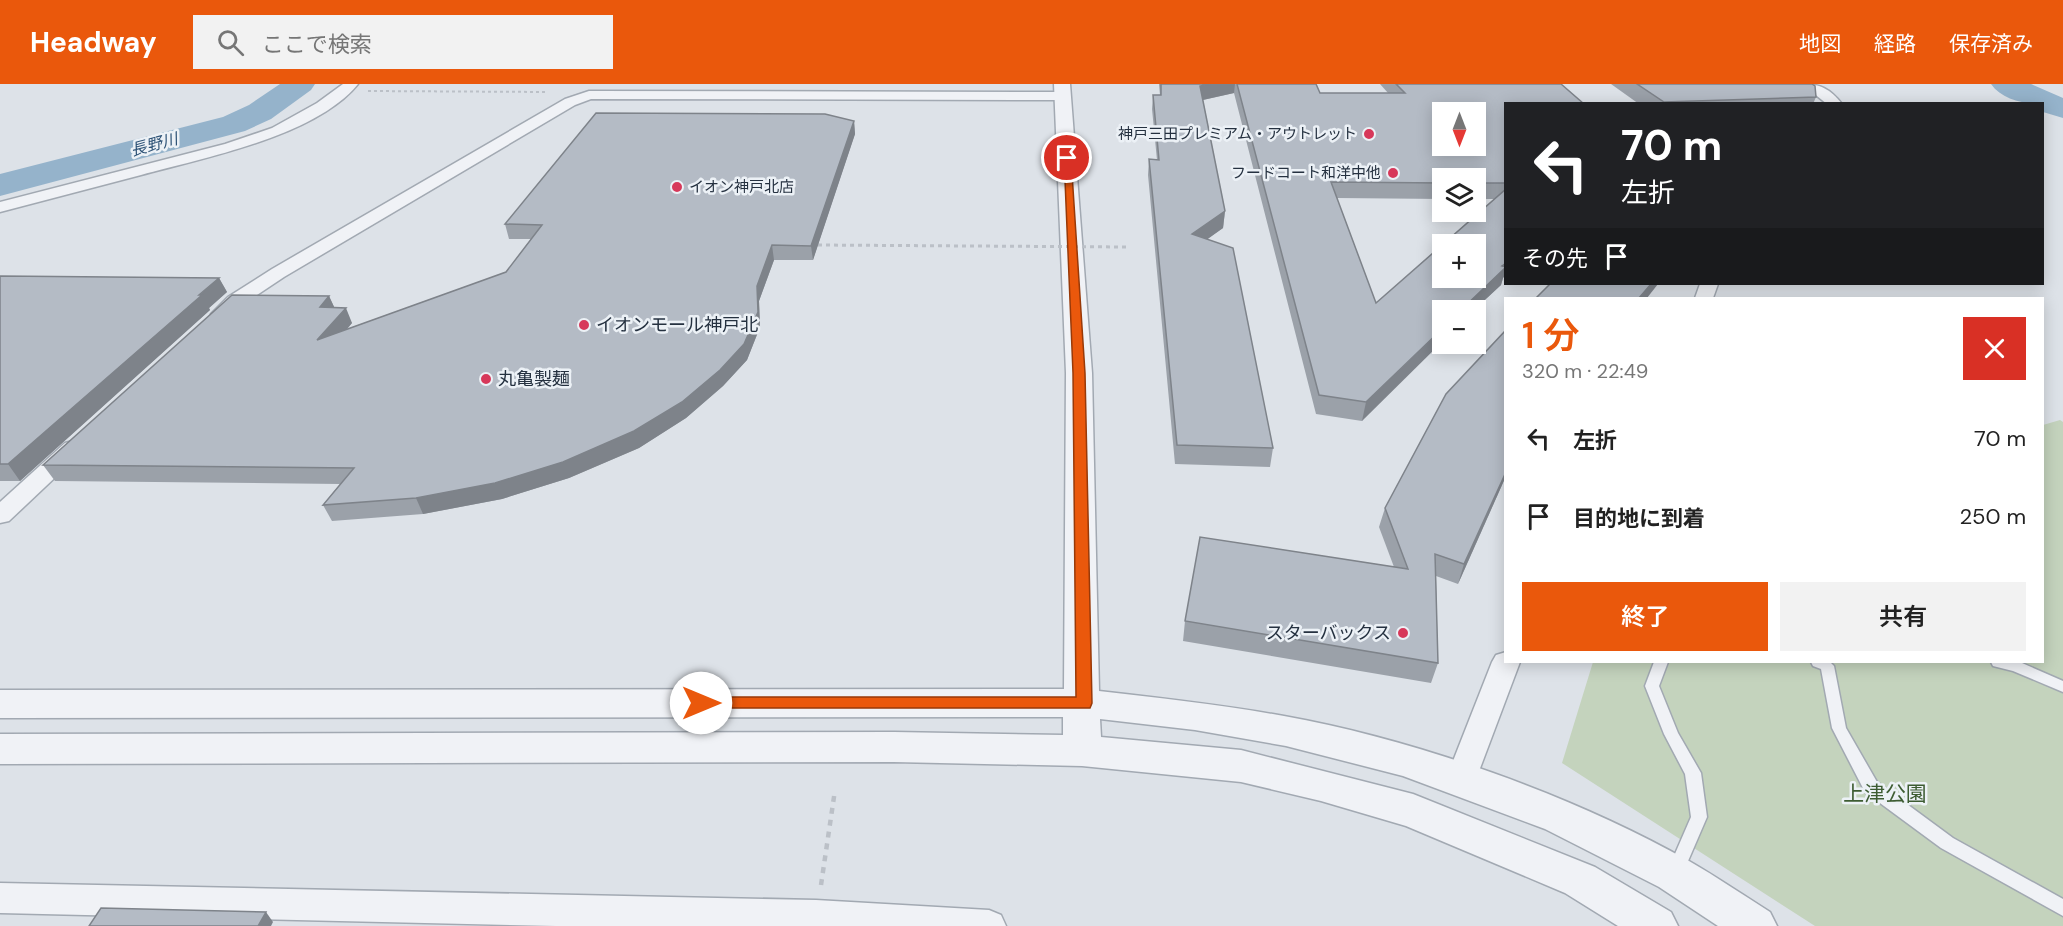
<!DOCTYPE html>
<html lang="ja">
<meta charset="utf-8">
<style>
:root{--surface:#fff;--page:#f2f2f2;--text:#222;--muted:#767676;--accent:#ea580c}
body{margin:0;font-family:"DM Sans","Noto Sans JP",sans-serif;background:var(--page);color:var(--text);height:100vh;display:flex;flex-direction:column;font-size:22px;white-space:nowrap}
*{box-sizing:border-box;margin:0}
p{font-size:20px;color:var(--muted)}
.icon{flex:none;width:33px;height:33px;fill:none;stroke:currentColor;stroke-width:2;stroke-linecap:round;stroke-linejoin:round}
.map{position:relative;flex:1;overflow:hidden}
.panel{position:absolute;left:1504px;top:213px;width:540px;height:366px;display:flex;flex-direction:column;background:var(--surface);border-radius:0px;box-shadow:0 3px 15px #0003}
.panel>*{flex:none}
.top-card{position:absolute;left:1504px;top:18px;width:540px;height:183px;border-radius:0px;box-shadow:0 3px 15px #0003;background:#202124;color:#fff;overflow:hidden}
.needle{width:39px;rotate:180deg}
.buttons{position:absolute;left:1432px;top:18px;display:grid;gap:12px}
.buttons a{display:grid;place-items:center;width:54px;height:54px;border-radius:0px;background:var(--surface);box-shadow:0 3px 15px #0003;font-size:30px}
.pin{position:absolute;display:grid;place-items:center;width:51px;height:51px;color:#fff;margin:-26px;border:3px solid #fff;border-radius:50%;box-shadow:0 2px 6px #0007}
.me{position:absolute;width:66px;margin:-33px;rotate:90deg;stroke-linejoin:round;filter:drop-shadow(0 0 4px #0008)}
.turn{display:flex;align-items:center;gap:21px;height:126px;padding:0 18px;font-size:27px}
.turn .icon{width:78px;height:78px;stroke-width:2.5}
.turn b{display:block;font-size:42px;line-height:51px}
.then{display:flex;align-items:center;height:57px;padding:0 18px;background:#0003;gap:12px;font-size:22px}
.round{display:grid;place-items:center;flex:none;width:63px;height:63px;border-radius:0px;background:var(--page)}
.head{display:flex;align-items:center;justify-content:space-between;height:102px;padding:0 18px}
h1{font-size:36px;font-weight:600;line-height:45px;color:var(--accent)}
.action{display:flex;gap:12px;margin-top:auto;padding:12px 18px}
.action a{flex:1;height:69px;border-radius:0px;background:var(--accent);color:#fff;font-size:24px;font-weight:600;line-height:69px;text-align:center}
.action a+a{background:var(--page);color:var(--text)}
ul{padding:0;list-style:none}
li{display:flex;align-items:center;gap:18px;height:78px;padding:0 18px}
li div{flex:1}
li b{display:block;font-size:22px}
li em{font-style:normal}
header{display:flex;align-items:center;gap:36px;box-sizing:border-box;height:84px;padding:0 30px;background:var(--accent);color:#fff}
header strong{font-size:28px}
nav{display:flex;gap:33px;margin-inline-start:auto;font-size:21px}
.search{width:420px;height:54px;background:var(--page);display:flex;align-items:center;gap:15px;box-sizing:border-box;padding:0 21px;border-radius:0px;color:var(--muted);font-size:22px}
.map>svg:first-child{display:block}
</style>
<header>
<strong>Headway</strong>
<div class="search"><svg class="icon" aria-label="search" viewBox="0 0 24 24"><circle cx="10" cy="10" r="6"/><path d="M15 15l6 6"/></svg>ここで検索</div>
<nav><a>地図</a><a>経路</a><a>保存済み</a></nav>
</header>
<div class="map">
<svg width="2063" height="842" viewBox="0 0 2063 842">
<rect width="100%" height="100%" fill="#dde2e8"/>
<polygon fill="#c4d3bd" points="2060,336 2063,338 2063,842 1815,842 1562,679 1593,578 2043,578 2043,341"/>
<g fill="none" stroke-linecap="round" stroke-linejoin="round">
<g fill="#95b3cb" fill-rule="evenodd">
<polygon points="280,0 315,0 311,6 271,35 245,47 0,112 0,90 223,33 249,21"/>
<path d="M1991,0H2031L2063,14V34L2043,28V20C2025,20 2002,16 1991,0Z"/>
</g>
<g stroke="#a2a9b2" stroke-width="3">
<g id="service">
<polygon points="1654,578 1668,578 1659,602 1678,649 1701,689 1707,733 1682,791 1676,793 1670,791 1668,786 1691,733 1685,690 1664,650 1645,602"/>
<polygon points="1811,578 1830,578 1834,582 1846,644 1877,698 1953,754 2063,815 2063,832 1941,764 1865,708 1832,644 1821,585 1813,582"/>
<polygon points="1991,578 2016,578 2022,579 2063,597 2063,608 2013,587 1993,582"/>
</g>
</g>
<g stroke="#a2a9b2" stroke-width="3">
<g id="minor">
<path d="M343,0H358C316,52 204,74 141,91C94,103 47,116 0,128V118L225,60L272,44L317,19Z"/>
<path d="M1802,0C1821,0 1830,5 1842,20H1827Z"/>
<polygon points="589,7 1063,8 1070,12 1063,16 591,15 575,21 284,193 242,221 228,234 214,234 211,230 228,213 272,185 565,15"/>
<polygon points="1700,200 1718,200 1713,214 1695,214"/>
<polygon points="73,357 81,359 84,364 81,369 9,437 0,439 0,418 65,359"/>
<polygon points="1506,568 1506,578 1520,578 1476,695 1472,704 1461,708 1450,704 1446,695 1492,578 1496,571"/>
<polygon points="0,799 816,816 989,826 1001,831 1006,842 556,842 0,829"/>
</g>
</g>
<g stroke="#a2a9b2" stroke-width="3">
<path id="tertiary" d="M1054,0H1070L1092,289L1099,607C1161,614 1223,621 1284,632C1417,656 1572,711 1689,777C1717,793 1743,811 1770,828L1777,842H1718L1659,803L1545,745L1403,692L1286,662L1195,646L1100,635L1101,653L1241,666L1413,710L1595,783L1671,828L1678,842H1618L1565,809L1406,742L1321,717L1241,698L1082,682L894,678L0,680V650L894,648L1063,651V633L0,634V606L1064,605L1066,289Z"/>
</g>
<polyline stroke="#bbc0c7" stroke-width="2" stroke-dasharray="3 3" stroke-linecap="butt" points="368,7 547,8"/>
<polyline stroke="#bbc0c7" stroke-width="4.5" stroke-dasharray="6 6" stroke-linecap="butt" points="821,801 835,706"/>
<use href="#service" fill="#f0f2f6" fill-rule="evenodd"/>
<use href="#minor" fill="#f0f2f6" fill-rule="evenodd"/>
<use href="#tertiary" fill="#f0f2f6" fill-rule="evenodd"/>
<polyline stroke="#bbc0c7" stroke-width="3" stroke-dasharray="4 4" stroke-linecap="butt" points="818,161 1128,163"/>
</g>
<g fill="#9ba1a9" fill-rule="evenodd">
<path d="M1159,0H1316L1320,9H1388L1380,0H1561L1506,20V190L1503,194L1501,201L1474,226H1443L1362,337L1316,330L1234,9L1203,16L1225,127L1223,144L1207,155L1273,364L1270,383L1175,380L1148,91L1149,75L1157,76L1152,25L1153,11H1160ZM1443,94H1476V115H1494L1376,219L1337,114L1443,115Z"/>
<polygon points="1611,0 1812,0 1816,13 1813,20 1639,20"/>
<polygon points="854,37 855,50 813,176 774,176 759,217 760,243 747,276 723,302 686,334 639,364 569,394 502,415 423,430 332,437 323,421 340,400 55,397 43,381 329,212 334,223 352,239 347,245 506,188 531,155 509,155 505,140"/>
<polygon points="0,192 219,194 227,208 209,224 210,226 20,397 0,397"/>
<polygon points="1506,246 1506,392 1458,500 1436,492 1438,579 1431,599 1183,557 1185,537 1394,483 1379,443 1385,424"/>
</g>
<g fill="#7e838a">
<polygon points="1210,0 1235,0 1234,9 1198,17 1200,2"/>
<polygon points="854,37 855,50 813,176 811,162"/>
<polygon points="1225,127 1223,144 1191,167 1192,150"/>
<polygon points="772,161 774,176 759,217 760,243 747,276 723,302 686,334 639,364 569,394 502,415 423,430 416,414 757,202"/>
<polygon points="1506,179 1506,190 1503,194 1501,201 1474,226 1461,226"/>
<polygon points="219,194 227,208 209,224 210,226 20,397 8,380"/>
<polygon points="1651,200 1658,200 1647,214 1639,214"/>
<polygon points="329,212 336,227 320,223"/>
<polygon points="346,224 352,239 324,272 317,256"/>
<polygon points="1443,244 1443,257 1362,337 1366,318"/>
<polygon points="1506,388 1506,392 1458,500 1464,480"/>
<polygon points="266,828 273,838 271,842 258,842"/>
</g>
<g fill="#b4bbc5" stroke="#7e838a" stroke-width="1.5" fill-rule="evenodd">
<polygon points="1161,0 1210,0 1200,2 1225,127 1192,150 1233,164 1273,364 1177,361 1149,75 1159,76 1153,11 1161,11"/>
<path d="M1237,0H1316L1320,9H1405L1396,0H1561L1584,20H1506V99H1476V94H1443V99L1331,98L1376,219L1506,105V179L1502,182L1506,183L1461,226H1443V244L1366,318L1319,311ZM1443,28H1476V62H1443ZM1443,160H1476V194H1443Z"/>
<polygon points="1637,0 1812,0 1815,2 1816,13 1664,18"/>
<polygon points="596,29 825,30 854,37 811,162 772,161 757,202 758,228 744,260 720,286 682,318 634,347 563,378 495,399 416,414 323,421 354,384 43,381 232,211 329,212 320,223 346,224 317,256 506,188 542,141 505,140"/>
<polygon points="0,192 219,194 199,211 202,211 8,380 0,380"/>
<polygon points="1550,200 1651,200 1639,214 1536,214"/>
<polygon points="1506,246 1506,388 1464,480 1435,470 1438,579 1185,537 1200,453 1408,485 1385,424 1446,310"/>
<polygon points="101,824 266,828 258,842 89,842"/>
</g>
<polygon fill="#ea580c" stroke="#983908" stroke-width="1.5" points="1064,72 1071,74 1085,289 1092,619 1090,624 695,624 693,619 695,615 701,613 1076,613 1073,289"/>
<g fill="#d7385a" stroke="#ecf1f6" stroke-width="2">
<circle cx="1369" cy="50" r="6"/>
<circle cx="1393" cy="89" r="6"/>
<circle cx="677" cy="103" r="6"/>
<circle cx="584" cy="241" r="6"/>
<circle cx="486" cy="295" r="6"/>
<circle cx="1403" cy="549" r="6"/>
</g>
<g text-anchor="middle" stroke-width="5" stroke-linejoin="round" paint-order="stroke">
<g font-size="15" fill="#253140" stroke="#ecf1f6" text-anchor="end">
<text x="1357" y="55">神戸三田プレミアム・アウトレット</text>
<text x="1381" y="94">フードコート和洋中他</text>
<text x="689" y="108" text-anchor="start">イオン神戸北店</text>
</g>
<g font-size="16" font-style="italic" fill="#2d5276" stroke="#ecf1f6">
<text transform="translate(154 60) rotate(-15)" y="6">長野川</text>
</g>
<g font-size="18" fill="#253140" stroke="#ecf1f6" text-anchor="start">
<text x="596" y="247">イオンモール神戸北</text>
<text x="498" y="301">丸亀製麺</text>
<text x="1391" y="555" text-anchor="end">スターバックス</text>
</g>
<g font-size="21" fill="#3d5c32" stroke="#ecf1f6">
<text x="1885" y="717">上津公園</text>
</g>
</g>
</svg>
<div class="buttons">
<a><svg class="needle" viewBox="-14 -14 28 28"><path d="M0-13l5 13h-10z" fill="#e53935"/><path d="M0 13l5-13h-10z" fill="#767676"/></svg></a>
<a><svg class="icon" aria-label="layers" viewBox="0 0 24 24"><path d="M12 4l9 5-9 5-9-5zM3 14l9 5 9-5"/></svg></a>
<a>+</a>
<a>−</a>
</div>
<div class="pin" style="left:1067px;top:74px;background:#d93025"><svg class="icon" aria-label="arrive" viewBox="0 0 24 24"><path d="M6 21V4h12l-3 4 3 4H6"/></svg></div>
<svg class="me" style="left:701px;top:619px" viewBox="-20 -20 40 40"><circle r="19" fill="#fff"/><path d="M0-13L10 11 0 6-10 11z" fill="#ea580c"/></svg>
<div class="top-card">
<div class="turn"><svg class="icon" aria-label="left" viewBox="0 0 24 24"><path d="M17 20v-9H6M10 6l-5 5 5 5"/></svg><div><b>70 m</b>左折</div></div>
<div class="then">その先<svg class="icon" aria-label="arrive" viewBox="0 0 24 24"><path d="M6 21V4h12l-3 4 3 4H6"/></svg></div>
</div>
<section class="panel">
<div class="head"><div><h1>1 分</h1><p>320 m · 22:49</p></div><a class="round" style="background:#d93025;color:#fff"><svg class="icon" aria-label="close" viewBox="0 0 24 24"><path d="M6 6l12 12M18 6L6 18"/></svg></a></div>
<ul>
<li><svg class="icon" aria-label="left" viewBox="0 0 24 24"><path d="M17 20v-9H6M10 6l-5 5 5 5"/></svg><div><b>左折</b></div><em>70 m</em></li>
<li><svg class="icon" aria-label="arrive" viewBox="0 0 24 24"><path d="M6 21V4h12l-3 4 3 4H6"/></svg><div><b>目的地に到着</b></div><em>250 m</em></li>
</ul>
<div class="action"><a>終了</a><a>共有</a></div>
</section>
</div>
